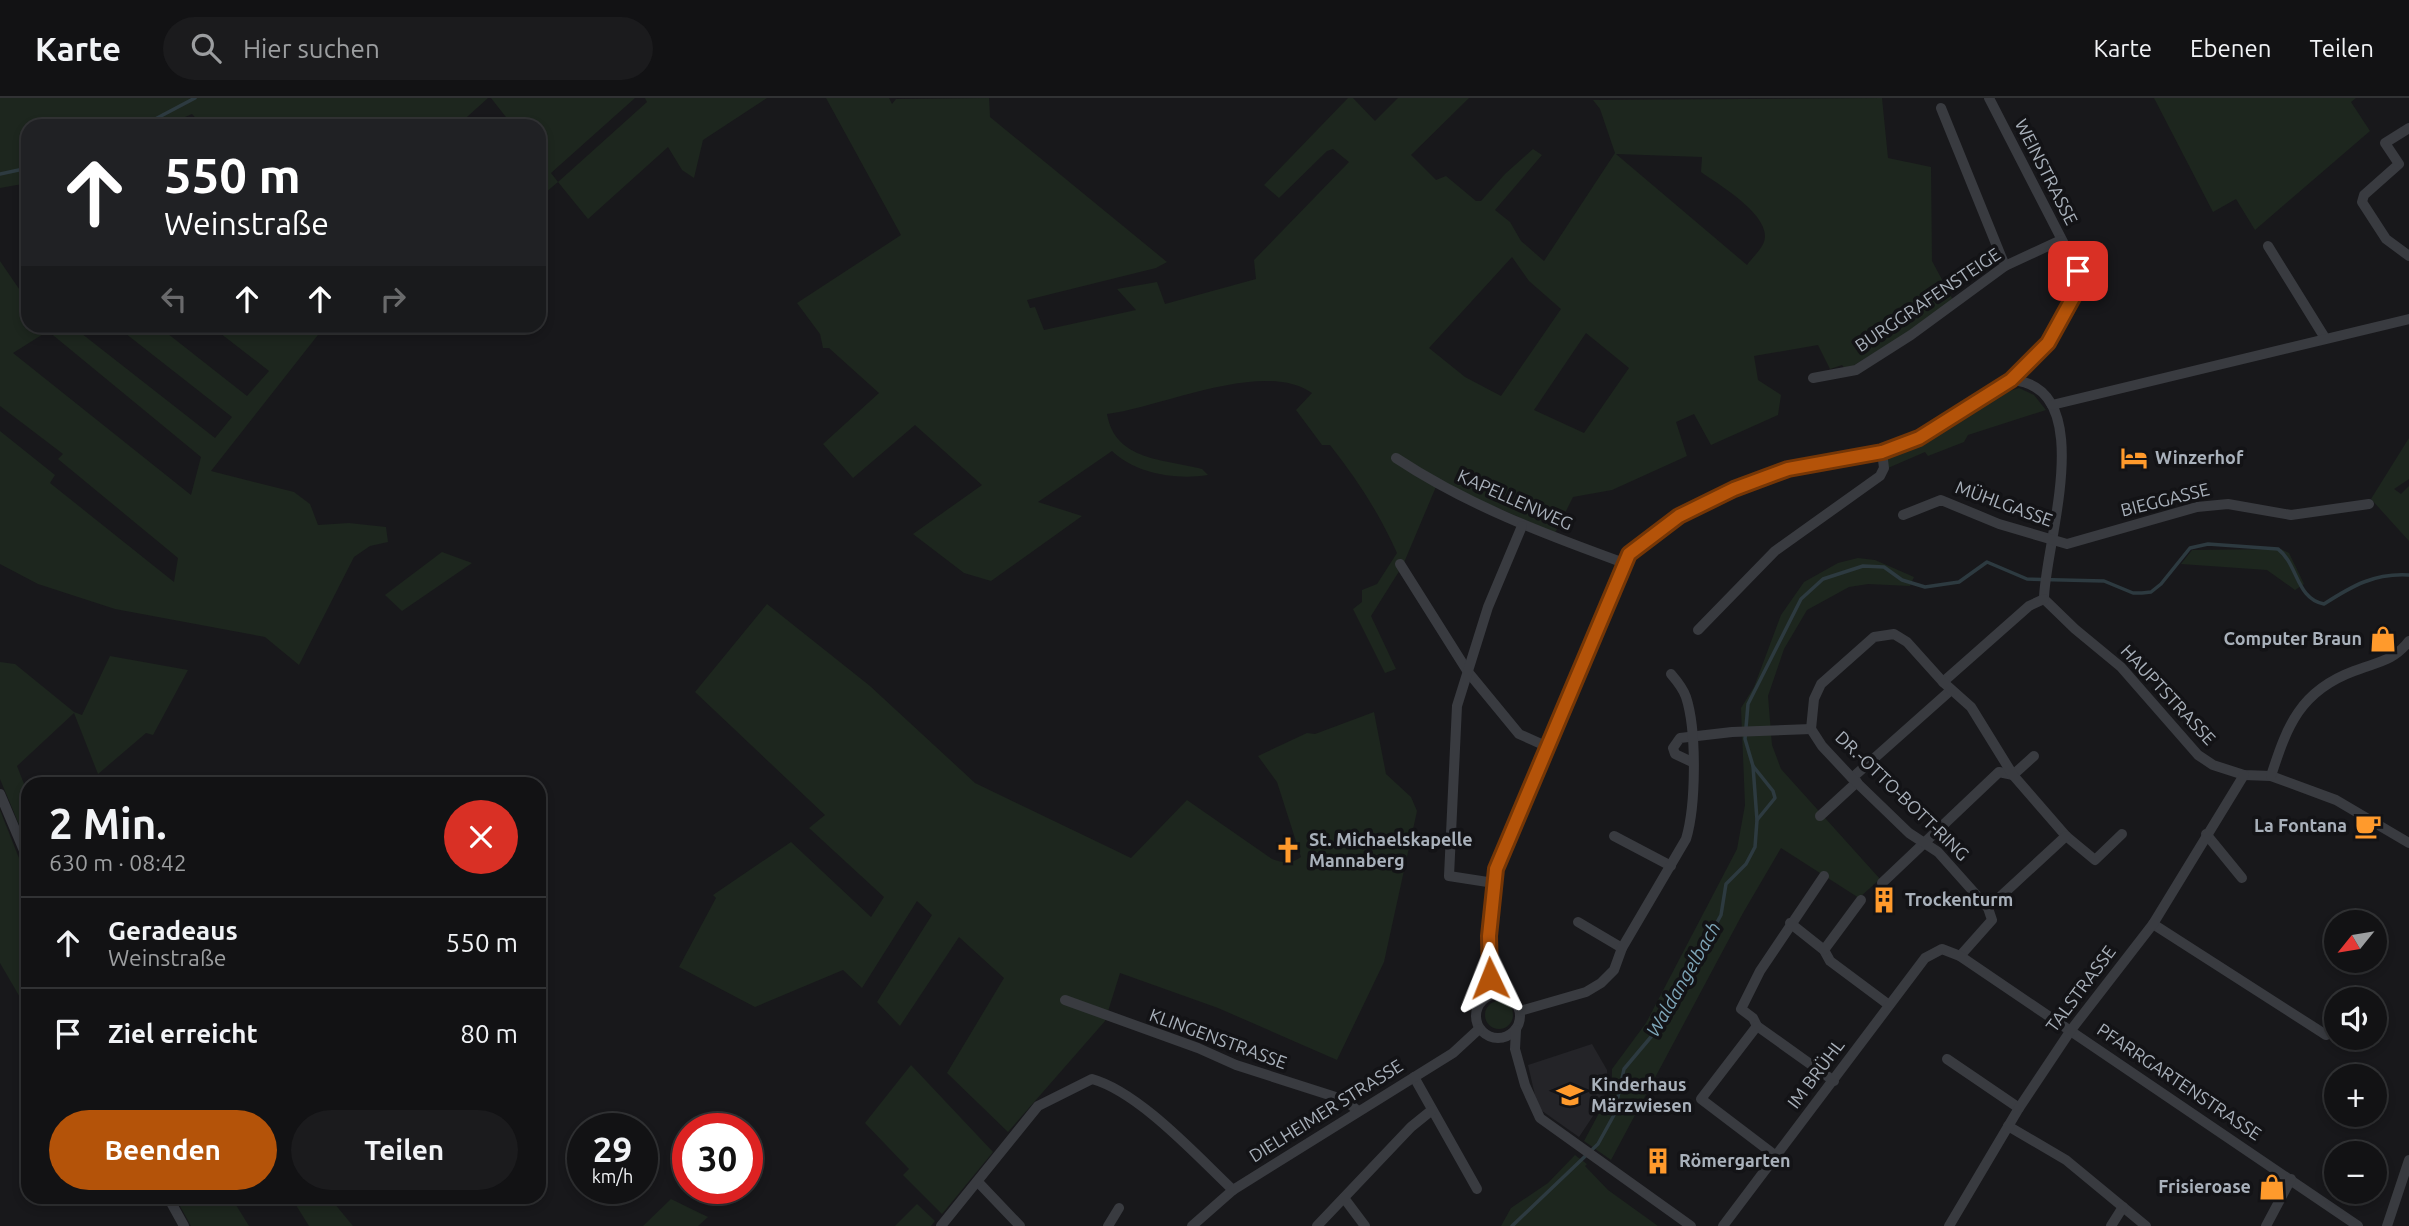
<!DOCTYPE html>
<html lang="de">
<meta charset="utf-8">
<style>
:root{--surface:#121214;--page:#1b1b1d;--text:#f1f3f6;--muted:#9c9ea0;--line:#313234;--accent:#b45309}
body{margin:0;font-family:Ubuntu,sans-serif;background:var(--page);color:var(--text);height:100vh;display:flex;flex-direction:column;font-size:26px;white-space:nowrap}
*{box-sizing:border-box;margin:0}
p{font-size:23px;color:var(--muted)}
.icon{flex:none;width:38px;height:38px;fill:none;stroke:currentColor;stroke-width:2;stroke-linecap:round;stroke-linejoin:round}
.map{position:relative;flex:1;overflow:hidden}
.drawer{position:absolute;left:21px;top:679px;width:525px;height:427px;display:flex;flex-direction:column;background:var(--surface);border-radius:21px;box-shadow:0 4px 10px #0003,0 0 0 2px var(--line)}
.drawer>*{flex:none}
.hud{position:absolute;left:21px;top:21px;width:525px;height:214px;border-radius:21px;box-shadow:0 4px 10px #0003,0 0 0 2px var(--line);background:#202124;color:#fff;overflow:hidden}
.needle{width:46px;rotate:240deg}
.buttons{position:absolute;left:2324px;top:812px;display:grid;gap:14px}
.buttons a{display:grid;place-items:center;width:63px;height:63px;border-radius:50%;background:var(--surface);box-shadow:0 4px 10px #0003,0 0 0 2px var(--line);font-size:35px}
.speed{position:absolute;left:567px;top:1015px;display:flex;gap:14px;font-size:35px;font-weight:700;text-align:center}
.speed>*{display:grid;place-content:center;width:91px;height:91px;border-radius:50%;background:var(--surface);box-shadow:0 4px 10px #0003,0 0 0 2px var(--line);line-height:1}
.speed small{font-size:18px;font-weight:400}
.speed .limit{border:10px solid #d22;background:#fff;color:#111}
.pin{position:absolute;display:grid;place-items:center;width:60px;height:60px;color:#fff;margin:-30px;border-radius:14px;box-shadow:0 4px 10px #0006}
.me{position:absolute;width:77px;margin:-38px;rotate:358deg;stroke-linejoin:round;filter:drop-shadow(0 0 5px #0008)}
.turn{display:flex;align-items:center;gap:24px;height:147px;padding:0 28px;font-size:32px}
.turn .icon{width:91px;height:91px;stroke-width:2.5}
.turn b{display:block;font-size:49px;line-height:60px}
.lanes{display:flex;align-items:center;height:66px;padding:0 28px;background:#0003;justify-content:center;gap:35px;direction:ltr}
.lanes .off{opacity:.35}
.round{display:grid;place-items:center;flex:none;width:74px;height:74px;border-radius:37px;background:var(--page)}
.head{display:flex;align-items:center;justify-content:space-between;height:119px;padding:0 28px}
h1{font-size:42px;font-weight:700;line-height:52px}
.primary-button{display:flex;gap:14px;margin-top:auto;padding:14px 28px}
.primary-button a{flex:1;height:80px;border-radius:42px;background:var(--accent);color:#fff;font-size:28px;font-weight:700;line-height:80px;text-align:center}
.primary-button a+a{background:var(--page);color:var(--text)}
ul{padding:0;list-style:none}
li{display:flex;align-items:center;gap:21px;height:91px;padding:0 28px;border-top:2px solid var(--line)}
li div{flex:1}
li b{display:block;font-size:26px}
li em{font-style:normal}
header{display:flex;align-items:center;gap:42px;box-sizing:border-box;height:98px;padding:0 35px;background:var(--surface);border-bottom:2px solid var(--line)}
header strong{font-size:33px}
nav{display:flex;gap:38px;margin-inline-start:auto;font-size:24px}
.search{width:490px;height:63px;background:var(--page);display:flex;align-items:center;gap:18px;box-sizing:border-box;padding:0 24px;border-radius:38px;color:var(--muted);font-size:26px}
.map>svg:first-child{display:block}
</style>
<header>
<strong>Karte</strong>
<div class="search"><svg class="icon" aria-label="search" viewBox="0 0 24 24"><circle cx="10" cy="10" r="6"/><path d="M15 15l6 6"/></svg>Hier suchen</div>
<nav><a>Karte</a><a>Ebenen</a><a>Teilen</a></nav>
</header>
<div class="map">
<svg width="2409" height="1128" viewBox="0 0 2409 1128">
<rect width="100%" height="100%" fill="#18181b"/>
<polygon fill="#242428" points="1592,946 1607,972 1608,988 1601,1006 1579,1039 1538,1010 1528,967"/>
<g fill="#1d261e" fill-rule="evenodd">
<polygon points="0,0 488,0 457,28 203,28 192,16 164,28 28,28 28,85 0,90"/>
<polygon points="491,0 635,0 551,75 558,84 647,4 645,0 767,0 703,42 694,80 682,72 668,49 588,121 558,84 539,100 539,28 513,28"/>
<path d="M826,0H889L892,6L896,1L989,0L990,19L1167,164L1156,170L1027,202L1030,210L1035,209L1044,232L1136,212L1117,191L1157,184L1165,206L1256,181L1254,162L1349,64L1333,51L1327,53L1279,100L1264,87L1348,0H1353L1375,23L1398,0H1469L1411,57L1436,82L1446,78L1476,103H1481L1505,76L1533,51L1542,57L1495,112L1510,124L1521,143L1544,163L1615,55L1600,11L1593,2L1882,0L1888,60L1931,69L1932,163L1953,202L1911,233L1846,272L1842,267L1830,271L1818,247L1754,258L1758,282L1781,297L1778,317L1711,347L1694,316L1676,324L1687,358L1612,392L1573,399L1555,435L1438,384L1403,467L1371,518L1396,571L1385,575L1353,511L1362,504V492L1377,486L1397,455C1379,415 1357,381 1330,347H1322L1296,312L1312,295C1264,261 1162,309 1107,316C1115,363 1164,361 1202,371L1208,377C1176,382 1136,376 1112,353L1038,404L1082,418L991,483L964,475L913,436L982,387L915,327L853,380L823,346L879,295L829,250H823L820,236L797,205L901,137ZM1616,56L1702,59L1701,74C1719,87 1773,118 1764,144C1761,152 1752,160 1747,167ZM1512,159L1529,183L1561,211L1501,298L1465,279L1429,250ZM1586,235L1629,270L1584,335L1534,312Z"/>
<polygon points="2154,0 2356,0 2351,4 2370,33 2255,132 2236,101 2213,114"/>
<path d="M0,163L28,204V228H44L47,233L56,228H72L215,340L232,319L116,228H158L247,298L269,273L211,228H325L211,373L294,394L310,406L318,427L349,425L386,429L388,444L370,448L354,459L299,567L265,539L115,511L38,486L0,466V333L55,377L50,385L174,484L178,460L58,361L63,356L0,308ZM48,233L201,359L191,397L13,255Z"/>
<polygon points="2019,290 2034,297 2046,312 1968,337 1964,344 1928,358 1925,354 1888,370 1888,359 1904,354 1997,297"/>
<polygon points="2409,340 2409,381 2394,391 2401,396 2409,388 2409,443 2371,401"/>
<polygon points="2281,451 2289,455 2304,486 2295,492 2267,472 2181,466 2192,452"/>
<polygon points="442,454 472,465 402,513 385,497"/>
<polygon points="1858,460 1875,462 1914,479 1910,488 1868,486 1849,489 1807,512 1784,551 1768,598 1772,647 1781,671 1880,781 1859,800 1781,750 1743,815 1611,1062 1584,1043 1612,991 1612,971 1646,925 1737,751 1745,707 1741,610 1754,589 1781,517 1804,484 1838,465"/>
<path d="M767,506L870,588L975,685L1131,760L1187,702L1272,761C1282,765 1292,766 1301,759L1277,684L1258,658L1307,635L1315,636L1374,614L1386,676L1411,699L1417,713L1384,864L1337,962L1218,910L1120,875L1105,923L1008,1034L947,975L1004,880L959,839L900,928L877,904L932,817L917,803L862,890L843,872L755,909L679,869L716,800L713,797L791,744L871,819L884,799L809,730L825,717L695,594Z"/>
<polygon points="110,558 188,572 153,637 146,635 98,676 74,615 17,668 28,696 28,748 0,681 0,564 15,566 74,614 82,617"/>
<polygon points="0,712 28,783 28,913 0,865"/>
<circle cx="1499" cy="917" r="14"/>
<polygon points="911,967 993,1054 942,1116 903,1077 909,1071 865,1025"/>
<polygon points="1575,1057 1587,1066 1585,1068 1608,1092 1658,1128 1501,1128 1511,1110 1548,1085"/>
<polygon points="175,1099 231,1099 249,1128 191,1128"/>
<polygon points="291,1099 329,1099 353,1128 309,1128"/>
<polygon points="671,1101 708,1119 698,1128 643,1128"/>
<polygon points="917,1106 935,1123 931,1128 895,1128"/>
</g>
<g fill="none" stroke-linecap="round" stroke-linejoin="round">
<g stroke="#2d3a40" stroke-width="3.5">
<polyline points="142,28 195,0"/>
<polyline points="0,76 28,70"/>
<polyline points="1753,668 1773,693 1775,700 1757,722"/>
<path d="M1512,1128L1598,1046L1614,1017L1624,971L1661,927L1721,817L1726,786L1746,766L1755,749L1757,722L1753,668L1745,641L1748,606L1801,501L1823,481L1863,468L1884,469L1902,482L1925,489L1959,484L1987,464L2027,481L2104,483L2133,495H2142L2151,494L2161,486L2190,450L2208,446L2278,451C2298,466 2296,501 2324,506C2352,488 2374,475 2409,477"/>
</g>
<g stroke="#393b40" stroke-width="10">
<path d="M1989,0L2078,173C2085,210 2037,259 2011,282C2101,288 2044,449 2044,501L2075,531L2121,569L2198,657L2213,667L2244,677L2271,678L2336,702L2409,745"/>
<polyline points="1941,10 2005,168"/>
<polyline points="2409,30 2385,45 2399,66 2364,97 2362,104 2386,141 2409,158"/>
<polyline points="2268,148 2325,240"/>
<polyline points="1813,280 1856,272 1911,237 2005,168 2061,142"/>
<polyline points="2052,307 2409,221"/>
<path d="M1396,360C1467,407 1544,436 1624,465"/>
<polyline points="1903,417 1941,402 1999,426 2067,446 2197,409 2228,406 2291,417 2369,406"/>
<polyline points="1400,466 1468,574 1519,636 1548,649"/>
<polyline points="1698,532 1775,453 1880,378 1884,370 1882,354"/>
<polyline points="1943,584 2029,508 2044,501"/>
<polyline points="1692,664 1675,656 1673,650 1680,640 1732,634 1811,631"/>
<path d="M2271,678C2287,628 2300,593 2354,573C2377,564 2394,563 2409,543"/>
<polyline points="1852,680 1951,592"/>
<polyline points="0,696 28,762"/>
<polyline points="1820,718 1857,684"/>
<polyline points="2206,736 2242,780"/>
<polyline points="1614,738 1671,768"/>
<polyline points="1824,778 1760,873 1741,911 1753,920 1757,928 1834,983"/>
<polyline points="1494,785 1449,778 1457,608 1488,509 1522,428"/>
<polyline points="1882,785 1999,674 2013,677 2034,658"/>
<polyline points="1988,810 1938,754 1909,735 1852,680 1822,648 1811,631 1814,601 1821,586 1874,539 1894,536 1907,544 1943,584 1971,609 2013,677 2066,738 2095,762 2122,736"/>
<polyline points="1578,824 1622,850"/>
<polyline points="1790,825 1824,852 1830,863 1889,907"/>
<polyline points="2153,826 2326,937"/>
<polyline points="1824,852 1861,802"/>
<polyline points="1960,858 1992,822 1988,810 2066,738"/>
<circle cx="1498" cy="918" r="22"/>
<polyline points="1492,896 1489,838 1496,771 1569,604 1628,456 1679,418 1734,391 1788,371 1882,354 1919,340 2011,282"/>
<polyline points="1065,902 1198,950 1236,967 1345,1002 1358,1013"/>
<path d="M1520,913L1586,894L1601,885L1614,872L1622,850L1686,741C1696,708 1697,633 1686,599C1683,590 1677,583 1671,576"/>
<polyline points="1757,928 1701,1001 1776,1058"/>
<polyline points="1516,932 1515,951 1525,987 1540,1020 1691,1128"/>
<polyline points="1947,961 2019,1010"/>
<polyline points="1414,979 1477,1091"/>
<polyline points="2008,1028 2066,1062 2146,1128"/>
<polyline points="978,1084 1020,1128"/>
<polyline points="168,1099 184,1128"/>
<polyline points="1344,1100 1365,1128"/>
<path d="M941,1128L1038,1008L1092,981C1139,994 1197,1058 1233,1092"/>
<polyline points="1108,1128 1119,1110"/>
<polyline points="1192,1128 1233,1092 1453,955 1479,931"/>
<polyline points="1317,1128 1411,1029 1432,1012"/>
<polyline points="1723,1128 1925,860 1942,851 1960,858 2358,1128"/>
<polyline points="1949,1128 2019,1010 2071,932 2153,826 2244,677"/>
<polyline points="2111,1128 2123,1109"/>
<polyline points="2266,1128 2291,1081"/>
<polyline points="2387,1128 2409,1062"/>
</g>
</g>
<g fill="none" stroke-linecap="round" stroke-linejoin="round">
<g stroke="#753606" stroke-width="18">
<polyline id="route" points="1490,880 1489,838 1496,771 1629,456 1679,418 1734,391 1788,371 1882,354 1919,340 2011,282 2048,245 2080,187 2078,173"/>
</g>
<use href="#route" stroke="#b45309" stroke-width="12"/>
</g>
<defs>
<g id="hotel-bare" transform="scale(2.1)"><path d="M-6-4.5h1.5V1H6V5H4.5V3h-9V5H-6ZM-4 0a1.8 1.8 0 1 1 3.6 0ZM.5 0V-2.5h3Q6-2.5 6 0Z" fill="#ff9a2c" stroke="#131316" stroke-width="2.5" paint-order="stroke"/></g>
<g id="shop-bare" transform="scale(2.1)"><path d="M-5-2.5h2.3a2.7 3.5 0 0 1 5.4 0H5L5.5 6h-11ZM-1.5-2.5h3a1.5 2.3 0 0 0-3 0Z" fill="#ff9a2c" stroke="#131316" stroke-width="2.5" paint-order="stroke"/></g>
<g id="cafe-bare" transform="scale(2.1)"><path d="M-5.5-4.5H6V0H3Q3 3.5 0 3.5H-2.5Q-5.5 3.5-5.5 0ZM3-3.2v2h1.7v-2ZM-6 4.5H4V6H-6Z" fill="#ff9a2c" stroke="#131316" stroke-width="2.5" paint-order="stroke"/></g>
<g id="church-bare" transform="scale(2.1)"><path d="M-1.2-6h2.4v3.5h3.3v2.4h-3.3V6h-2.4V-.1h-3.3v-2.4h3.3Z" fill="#ff9a2c" stroke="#131316" stroke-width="2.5" paint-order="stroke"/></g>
<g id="building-bare" transform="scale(2.1)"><path d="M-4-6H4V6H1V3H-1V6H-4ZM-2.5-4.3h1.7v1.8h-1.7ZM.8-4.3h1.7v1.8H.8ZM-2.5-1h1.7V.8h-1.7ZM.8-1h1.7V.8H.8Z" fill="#ff9a2c" stroke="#131316" stroke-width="2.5" paint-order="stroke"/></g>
<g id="school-bare" transform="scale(2.1)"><path d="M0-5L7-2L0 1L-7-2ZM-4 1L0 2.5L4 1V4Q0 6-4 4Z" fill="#ff9a2c" stroke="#131316" stroke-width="2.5" paint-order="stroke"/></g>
</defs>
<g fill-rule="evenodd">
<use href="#hotel-bare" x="2134" y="360"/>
<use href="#shop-bare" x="2383" y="541"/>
<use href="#cafe-bare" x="2368" y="728"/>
<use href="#church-bare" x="1288" y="752"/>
<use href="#building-bare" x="1884" y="802"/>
<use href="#school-bare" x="1570" y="997"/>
<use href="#building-bare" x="1658" y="1063"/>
<use href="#shop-bare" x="2272" y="1089"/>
</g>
<g text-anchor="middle" stroke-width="7" stroke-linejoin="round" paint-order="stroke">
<g font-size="18" fill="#a9b1bb" stroke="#131316">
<text transform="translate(2046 74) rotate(63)" y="6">WEINSTRASSE</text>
<text transform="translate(1928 202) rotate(-34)" y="6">BURGGRAFENSTEIGE</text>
<text transform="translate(1515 402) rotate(24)" y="6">KAPELLENWEG</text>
<text transform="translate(2165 402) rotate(-14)" y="6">BIEGGASSE</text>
<text transform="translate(2004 406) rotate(20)" y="6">MÜHLGASSE</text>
<text transform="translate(2168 597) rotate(47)" y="6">HAUPTSTRASSE</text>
<text transform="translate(1902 698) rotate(44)" y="6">DR.-OTTO-BOTT-RING</text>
<text transform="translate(2081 891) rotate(-53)" y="6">TALSTRASSE</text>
<text transform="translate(1218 941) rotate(20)" y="6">KLINGENSTRASSE</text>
<text transform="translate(1816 976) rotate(-53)" y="6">IM BRÜHL</text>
<text transform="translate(2179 984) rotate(34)" y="6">PFARRGARTENSTRASSE</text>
<text transform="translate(1326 1013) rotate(-32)" y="6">DIELHEIMER STRASSE</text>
</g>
<g font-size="18" font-weight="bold" fill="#a9b1bb" stroke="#131316" text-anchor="start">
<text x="2155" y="366">Winzerhof</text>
<text x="2362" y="547" text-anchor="end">Computer Braun</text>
<text x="2347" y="734" text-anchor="end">La Fontana</text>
<text x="1309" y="748">St. Michaelskapelle<tspan x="1309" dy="21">Mannaberg</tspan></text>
<text x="1905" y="808">Trockenturm</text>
<text x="1591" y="993">Kinderhaus<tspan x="1591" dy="21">Märzwiesen</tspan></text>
<text x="1679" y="1069">Römergarten</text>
<text x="2251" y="1095" text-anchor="end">Frisieroase</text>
</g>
<g font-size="19" font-style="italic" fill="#7ea6b9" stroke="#131316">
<text transform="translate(1683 881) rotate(-60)" y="7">Waldangelbach</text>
</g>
</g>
</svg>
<div class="buttons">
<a><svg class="needle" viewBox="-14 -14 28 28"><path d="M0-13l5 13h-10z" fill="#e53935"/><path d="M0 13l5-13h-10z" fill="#9c9ea0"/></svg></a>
<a><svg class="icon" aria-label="sound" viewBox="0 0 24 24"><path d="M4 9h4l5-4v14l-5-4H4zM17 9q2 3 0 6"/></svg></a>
<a>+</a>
<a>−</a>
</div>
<div class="speed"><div>29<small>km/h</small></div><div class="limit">30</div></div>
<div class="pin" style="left:2078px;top:173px;background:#d93025"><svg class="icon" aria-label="arrive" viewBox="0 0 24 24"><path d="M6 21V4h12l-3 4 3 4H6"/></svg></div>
<svg class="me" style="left:1490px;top:880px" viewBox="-20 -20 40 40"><path d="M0-17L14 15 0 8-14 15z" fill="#b45309" stroke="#fff" stroke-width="4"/></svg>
<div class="hud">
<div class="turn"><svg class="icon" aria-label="ahead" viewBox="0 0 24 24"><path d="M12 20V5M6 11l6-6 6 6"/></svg><div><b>550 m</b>Weinstraße</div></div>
<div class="lanes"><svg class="icon off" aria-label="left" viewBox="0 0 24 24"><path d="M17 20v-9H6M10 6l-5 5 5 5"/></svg><svg class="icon" aria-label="ahead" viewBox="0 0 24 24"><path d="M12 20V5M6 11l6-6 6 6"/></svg><svg class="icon" aria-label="ahead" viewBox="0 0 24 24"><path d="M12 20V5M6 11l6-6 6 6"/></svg><svg class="icon off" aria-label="right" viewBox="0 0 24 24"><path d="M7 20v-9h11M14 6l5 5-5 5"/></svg></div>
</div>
<section class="drawer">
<div class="head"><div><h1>2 Min.</h1><p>630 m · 08:42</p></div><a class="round" style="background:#d93025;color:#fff"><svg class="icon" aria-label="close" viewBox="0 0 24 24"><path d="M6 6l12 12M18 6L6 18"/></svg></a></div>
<ul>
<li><svg class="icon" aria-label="ahead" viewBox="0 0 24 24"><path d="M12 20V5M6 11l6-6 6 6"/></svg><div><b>Geradeaus</b><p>Weinstraße</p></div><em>550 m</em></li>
<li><svg class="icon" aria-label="arrive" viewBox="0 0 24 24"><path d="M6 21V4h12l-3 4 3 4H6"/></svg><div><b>Ziel erreicht</b></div><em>80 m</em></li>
</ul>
<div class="primary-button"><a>Beenden</a><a>Teilen</a></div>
</section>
</div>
